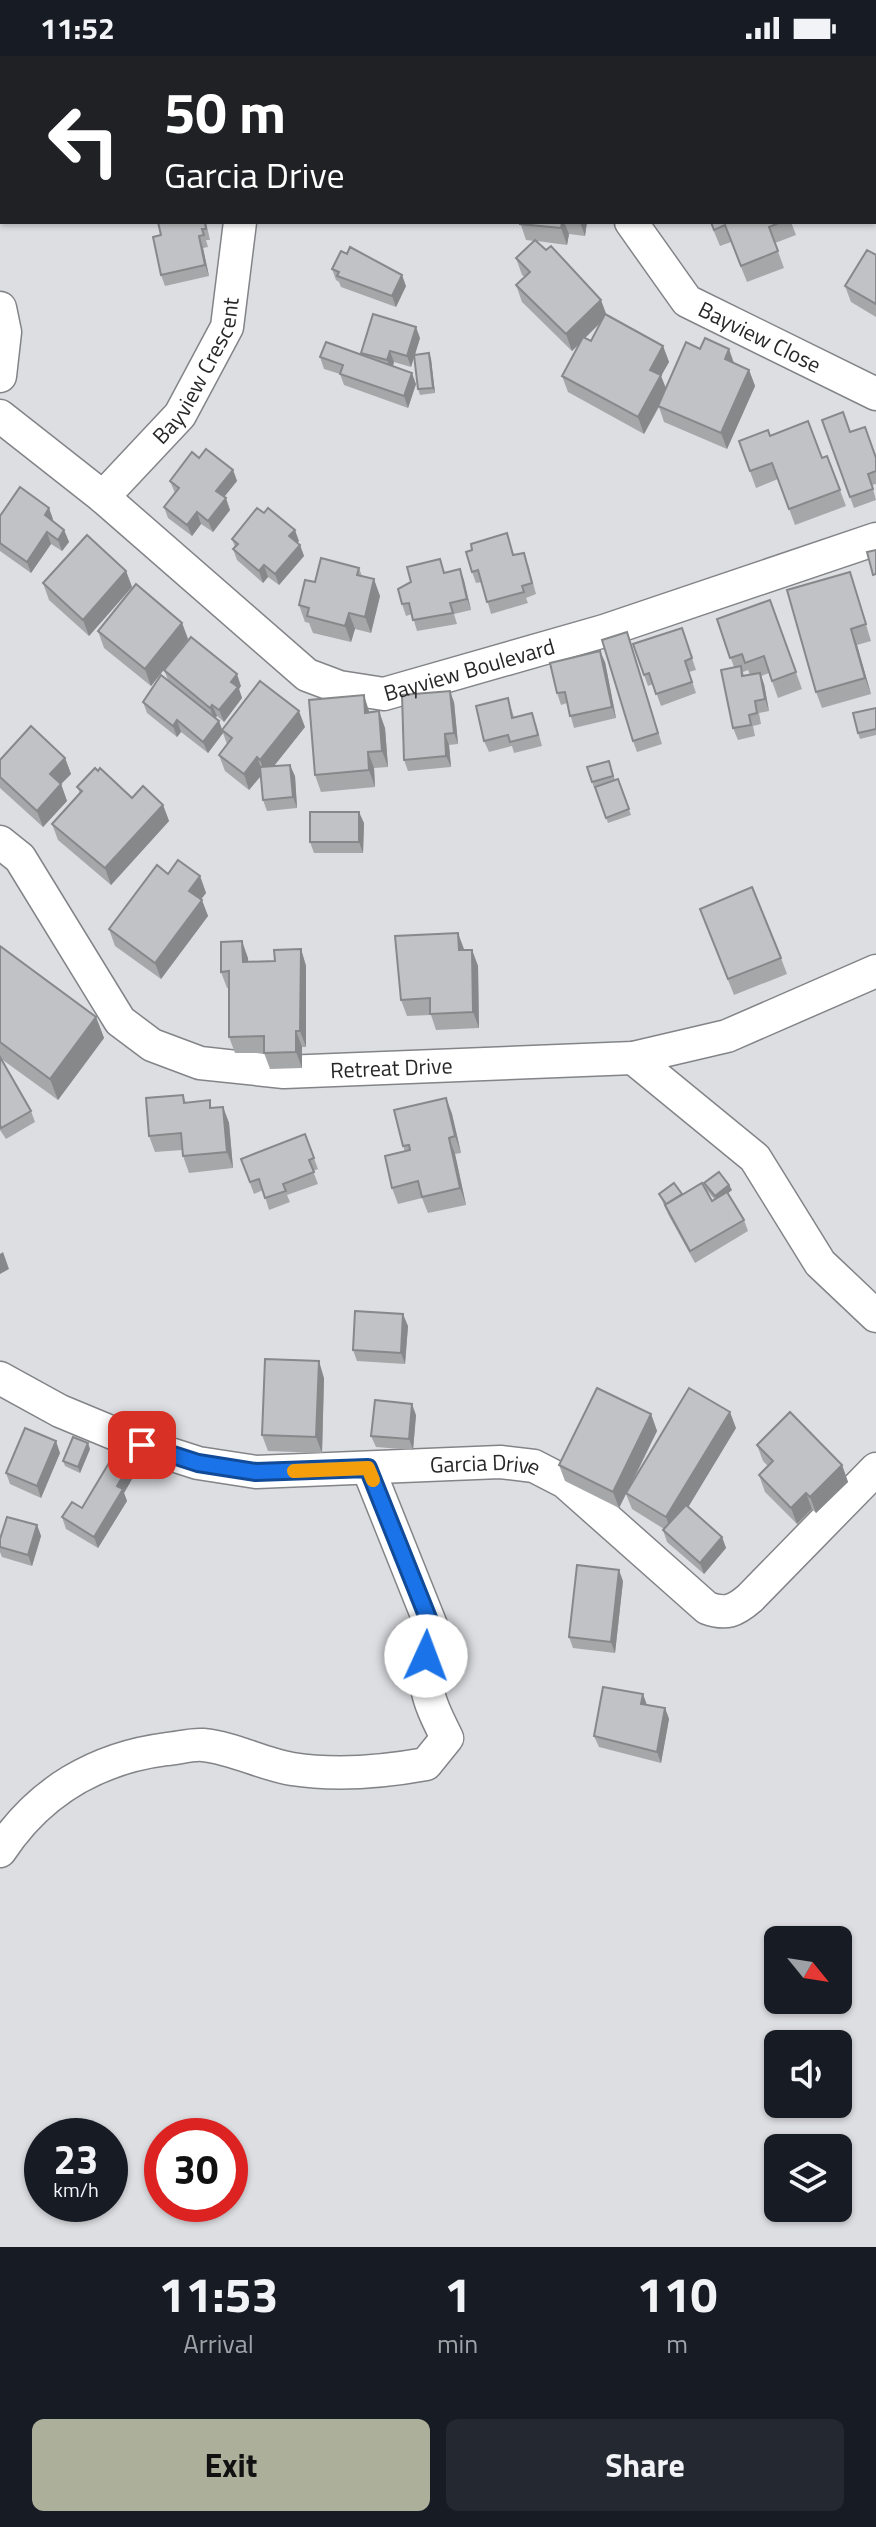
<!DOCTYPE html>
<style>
:root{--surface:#171b24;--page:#242831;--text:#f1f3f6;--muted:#9ea1a6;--accent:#acaf9a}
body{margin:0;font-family:"Titillium Web",sans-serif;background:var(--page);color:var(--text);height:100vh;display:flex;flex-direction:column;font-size:30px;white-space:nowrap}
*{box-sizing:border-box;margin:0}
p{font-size:26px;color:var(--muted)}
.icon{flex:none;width:44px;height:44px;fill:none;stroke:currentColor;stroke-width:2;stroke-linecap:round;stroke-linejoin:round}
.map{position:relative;height:2191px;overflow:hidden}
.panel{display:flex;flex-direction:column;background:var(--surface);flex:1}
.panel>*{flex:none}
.guide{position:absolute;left:0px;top:0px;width:876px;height:168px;box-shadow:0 2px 6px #0004;background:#202124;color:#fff;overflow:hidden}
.needle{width:52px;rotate:120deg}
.controls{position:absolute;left:764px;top:1870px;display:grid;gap:16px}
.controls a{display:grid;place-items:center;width:88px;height:88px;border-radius:12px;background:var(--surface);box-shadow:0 2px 6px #0004;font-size:40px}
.speed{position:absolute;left:24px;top:2062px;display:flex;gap:16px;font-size:40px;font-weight:700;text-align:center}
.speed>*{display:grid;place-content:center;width:104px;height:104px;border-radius:50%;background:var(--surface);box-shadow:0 2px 6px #0004;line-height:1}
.speed small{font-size:20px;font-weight:400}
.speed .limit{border:12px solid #d22;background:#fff;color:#111}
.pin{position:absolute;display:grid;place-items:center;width:68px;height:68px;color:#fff;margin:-34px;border-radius:16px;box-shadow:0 4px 12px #0006}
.me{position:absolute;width:88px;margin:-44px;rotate:2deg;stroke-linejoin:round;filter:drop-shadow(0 0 6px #0008)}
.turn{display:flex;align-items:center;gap:28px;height:168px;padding:0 32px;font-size:36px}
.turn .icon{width:104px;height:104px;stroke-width:2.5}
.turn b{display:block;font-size:56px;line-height:68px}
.eta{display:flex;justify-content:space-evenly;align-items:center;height:136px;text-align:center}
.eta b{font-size:48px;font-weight:700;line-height:56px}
.primary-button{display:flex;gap:16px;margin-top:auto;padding:16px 32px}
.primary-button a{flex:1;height:92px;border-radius:12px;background:var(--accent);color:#111;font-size:32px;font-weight:700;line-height:92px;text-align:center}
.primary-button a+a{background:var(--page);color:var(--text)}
.status{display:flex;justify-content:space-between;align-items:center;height:56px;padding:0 40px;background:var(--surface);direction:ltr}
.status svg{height:22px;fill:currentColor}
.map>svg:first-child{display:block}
</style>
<div class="status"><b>11:52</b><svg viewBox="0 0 49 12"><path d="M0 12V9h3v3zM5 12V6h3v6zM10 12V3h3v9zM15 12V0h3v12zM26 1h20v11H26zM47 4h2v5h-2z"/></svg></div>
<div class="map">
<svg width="876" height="2191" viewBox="0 0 876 2191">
<rect width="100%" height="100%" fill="#dddee2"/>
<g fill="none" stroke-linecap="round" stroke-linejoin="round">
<g stroke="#838488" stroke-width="35">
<g id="minor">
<polyline points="272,2 273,0"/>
<path id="s1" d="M631,166L687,245L876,338"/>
<polyline points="0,252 5,276 0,320"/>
<path id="s2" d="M0,360L103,441L307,619L339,631L384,638L604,575L876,483"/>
<path id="s3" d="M103,441L180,359L227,271L240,166"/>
<path id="s4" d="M0,786L20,802L120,965L152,989L200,1007L284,1016L633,1002L727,980L876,915"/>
<polyline points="633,1002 755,1102 820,1207 876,1260"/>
<path id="s5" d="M0,1322L60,1355L142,1389L198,1407L256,1416L500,1406L534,1410L565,1426L707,1552C726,1559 735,1555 750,1542L876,1413"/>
<path d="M0,1795C39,1736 96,1702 167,1693C178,1692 192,1688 203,1689C234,1692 262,1708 292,1713C337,1720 382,1716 426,1708L447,1682C426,1640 419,1624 434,1577L368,1412"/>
</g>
</g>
<g stroke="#838488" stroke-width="47">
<g id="trunk">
<polyline points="59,2 61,0"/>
<polyline points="0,6 2,4"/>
<polyline points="0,66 2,64"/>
</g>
</g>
<use href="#minor" stroke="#fff" stroke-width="32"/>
<use href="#trunk" stroke="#fff" stroke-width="44"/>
</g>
<g fill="#a6a7a9" fill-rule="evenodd">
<polygon points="197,0 216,0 215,2 200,2"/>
<polygon points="206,166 210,184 206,184 208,191 203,192 209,220 165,230 161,219"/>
<path d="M520,166H587L585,180L569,178L567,189L537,185L607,259L663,290L669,306L661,320L666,333L735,308L749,314L755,330L727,393L664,366L659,351L644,378L568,336L562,320L580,287L572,295L522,246L516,229L525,221L522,219L516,202L534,185L526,184ZM601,266L591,285L585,282Z"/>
<polygon points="710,166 791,166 796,179 775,187 784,212 747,226 731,186 720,190"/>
<polygon points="876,199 876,261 851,246 845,230"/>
<polygon points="332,213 406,230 396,251 341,231 339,226 336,224"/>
<polygon points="420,282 415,299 429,297 431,303 435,337 420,339 418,333 414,301 411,311 394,306 393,310 416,328 408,352 344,329 340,318 324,313 320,301 362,299 361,297"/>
<polygon points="822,364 850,376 876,402 876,428 872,429 876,444 854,452"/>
<polygon points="770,380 822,402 827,400 846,450 795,469 778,423 756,432 739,385"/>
<polygon points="199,402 233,414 237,425 224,441 230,454 213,476 201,468 192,480 168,462 164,451 175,437 170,425"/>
<polygon points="0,460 53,463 52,465 64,474 69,486 62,495 51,488 31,517 0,495"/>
<polygon points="507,477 514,499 528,508 536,538 526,542 528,547 491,558 482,526 476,527 472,516 472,494"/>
<polygon points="232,483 299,485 297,487 300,489 304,500 279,529 268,521 263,527 237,504 233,493 235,491"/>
<polygon points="359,512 362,520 380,540 371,577 355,573 351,586 313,577 309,567 305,566 299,549 315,526"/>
<polygon points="460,513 471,554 454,558 457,568 417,575 412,558 406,560 402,548 445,517"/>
<polygon points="126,515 132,531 89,580 49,544 43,527"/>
<polygon points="850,516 871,585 857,589 871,638 822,652 816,636"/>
<path d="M770,544L802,633L778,642L769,617L761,620L764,628L769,655L759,657L761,668L753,670L755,680L738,684L733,672L734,611L717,563ZM748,614L750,619L744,620L743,616Z"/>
<polygon points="182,567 188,583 151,630 104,592 98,575"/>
<polygon points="682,572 696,614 689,616 696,637 661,650 653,628 648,630 633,588"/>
<polygon points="631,587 662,688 637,696 633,685"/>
<polygon points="605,606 616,662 574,672 567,647 561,649 557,637"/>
<polygon points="164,614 241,630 239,633 242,642 224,666 217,660 215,662 219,665 222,673 305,671 274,710 295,720 297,752 267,755 263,744 261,720 249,734 225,715 219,699 227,688 223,677 208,697 181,676 177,681 147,657 143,646 168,624"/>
<polygon points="508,642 514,661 536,668 542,690 514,697 512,690 489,696 484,685"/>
<polygon points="454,646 458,688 449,689 451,711 408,715 404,704"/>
<polygon points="876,652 876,679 860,683 858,677"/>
<polygon points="370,656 385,672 388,711 374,712 375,731 321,736 315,719"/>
<polygon points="65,702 71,718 61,728 67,745 43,771 0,732 0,704"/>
<polygon points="609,705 615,724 618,723 631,759 608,767 595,732 594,732 592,726"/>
<polygon points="98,715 132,742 163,749 169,765 111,829 58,784 52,768 80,737 77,731"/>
<polygon points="364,767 363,797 314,797 310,786"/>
<polygon points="168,818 200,820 206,837 201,843 208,860 161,923 115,890 109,873"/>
<polygon points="700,853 781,902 787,918 734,939"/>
<polygon points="0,890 96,961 104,982 58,1044 0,1002 31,1055 35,1066 6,1083 0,1074"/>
<polygon points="301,893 306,910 306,991 302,991 302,1012 270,1013 264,997 235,997 229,981 229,932 227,932 221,916 248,902 248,906 275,905"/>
<polygon points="464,894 472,894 478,910 479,972 436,974 431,959 407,960 401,944"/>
<polygon points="183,1039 186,1047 212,1051 223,1051 229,1067 233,1112 189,1117 183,1100 182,1094 155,1096 149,1080"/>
<polygon points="446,1042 452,1058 461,1097 455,1098 466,1149 428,1157 422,1142 398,1148 392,1132 405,1096 403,1090"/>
<polygon points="305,1078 318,1113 313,1115 318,1128 287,1139 290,1146 269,1154 263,1134 254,1138 241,1103"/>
<polygon points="704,1127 729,1129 732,1134 728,1137 744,1164 748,1175 695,1207 669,1160 659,1138 682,1139 712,1145 714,1143 706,1133"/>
<polygon points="408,1270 405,1308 357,1305 353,1294"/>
<polygon points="324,1322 322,1397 268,1395 262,1379"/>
<polygon points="651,1358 657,1375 632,1427 736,1372 688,1451 722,1481 726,1492 704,1518 667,1486 663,1474 664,1473 632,1453 626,1438 619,1452 565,1425 559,1409"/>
<polygon points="416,1359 413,1394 376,1391 371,1380"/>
<polygon points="757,1389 842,1409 848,1426 816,1457 812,1453 797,1468 765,1436 759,1419 768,1410 763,1405"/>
<polygon points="90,1393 80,1417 65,1410 63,1405"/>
<polygon points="60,1397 41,1442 10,1428 6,1417"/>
<polygon points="128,1412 132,1423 124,1437 127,1445 98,1492 66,1473 62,1461 82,1452"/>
<polygon points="37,1469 41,1480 32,1510 2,1501 0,1496 0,1483"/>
<polygon points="623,1525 615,1597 573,1592 569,1581"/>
<polygon points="647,1649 665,1652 669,1663 661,1707 599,1691 594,1680"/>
</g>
<g fill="#87888a">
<polygon points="378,0 396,0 395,2 379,2"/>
<polygon points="424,0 445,0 443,2 425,2"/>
<polygon points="876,10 876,32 875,32 874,28 874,12"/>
<polygon points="562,166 564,166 569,178 567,189 561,172"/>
<polygon points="580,166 587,166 585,180"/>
<polygon points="199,180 203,192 209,220 205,209"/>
<polygon points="402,219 406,230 396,251 392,240"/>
<polygon points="601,244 607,260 572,295 566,278"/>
<polygon points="416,271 420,282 411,311 407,300"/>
<polygon points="663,290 669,306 661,320 667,335 644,378 638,361 650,314"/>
<polygon points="729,293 735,310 725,303"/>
<polygon points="390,295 394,306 391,316 387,304"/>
<polygon points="429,297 431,303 435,337 433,332"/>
<polygon points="749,314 755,330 727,393 721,377"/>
<polygon points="412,317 416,328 408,352 404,340"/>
<polygon points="233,414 237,425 220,446 216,435"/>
<polygon points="226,442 230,454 213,476 208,465"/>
<polygon points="49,452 53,463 49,470 45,459"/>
<polygon points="197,456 201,468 192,480 187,469"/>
<polygon points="64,474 69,486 62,495 58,484"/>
<polygon points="295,474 299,485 293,491 289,480"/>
<polygon points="47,476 51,488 31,517 27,506"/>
<polygon points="300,489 304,500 279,529 275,518"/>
<polygon points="264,509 268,521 263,527 259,515"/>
<polygon points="460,513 464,524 471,554 467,543"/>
<polygon points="126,515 132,531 89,580 83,564"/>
<polygon points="374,523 380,540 371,577 365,561"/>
<polygon points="349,557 355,573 351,586 345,570"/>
<polygon points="182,567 188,583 151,630 145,613"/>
<polygon points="851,573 857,589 871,638 865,622"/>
<polygon points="600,595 605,606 616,662 612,651"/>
<polygon points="760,617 764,628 769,655 765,643"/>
<polygon points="237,618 241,630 239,633 242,642 224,666 219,654 231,626"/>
<polygon points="450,635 454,646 458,688 454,677"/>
<polygon points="364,639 369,655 371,673 365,657"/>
<polygon points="212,649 217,660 214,663 210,652"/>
<polygon points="299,655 305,671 266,720 260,704"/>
<polygon points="379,655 385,672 388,711 382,695"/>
<polygon points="177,664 181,676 177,681 173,670"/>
<polygon points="219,665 223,677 208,697 203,686"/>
<polygon points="445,678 449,689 451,711 446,700"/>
<polygon points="368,696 374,712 375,731 369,714"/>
<polygon points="257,701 263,717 249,734 244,718"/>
<polygon points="65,702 71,718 61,728 67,745 43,771 37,755 50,718"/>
<polygon points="290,709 295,720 297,752 293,741"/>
<polygon points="163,749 169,765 111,829 105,812"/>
<polygon points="359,756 364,767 363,797 359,786"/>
<polygon points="200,820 206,837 195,851 189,835"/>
<polygon points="202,844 208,860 161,923 155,907"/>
<polygon points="458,877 464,893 465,911 459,894"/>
<polygon points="242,885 248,902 249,922 243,906"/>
<polygon points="301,893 306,910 306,991 300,975"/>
<polygon points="472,894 478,910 479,972 473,956"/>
<polygon points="96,961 104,982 58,1044 50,1023"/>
<polygon points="296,975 302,991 302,1012 296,996"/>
<polygon points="446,1042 452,1058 461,1097 455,1080"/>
<polygon points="223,1051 229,1067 233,1112 227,1096"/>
<polygon points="449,1082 455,1098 466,1149 460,1132"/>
<polygon points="729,1129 732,1134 717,1146 715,1140"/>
<polygon points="3,1196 9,1213 0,1218 0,1198"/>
<polygon points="403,1258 408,1270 405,1308 401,1297"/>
<polygon points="319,1305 324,1322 322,1397 316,1381"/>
<polygon points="412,1348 416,1359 413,1394 409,1383"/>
<polygon points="730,1356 736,1372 672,1478 666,1461"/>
<polygon points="651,1358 657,1375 619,1452 613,1436"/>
<polygon points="56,1385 60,1397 41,1442 37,1430"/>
<polygon points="88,1387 90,1393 80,1417 78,1411"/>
<polygon points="842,1409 848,1426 816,1457 810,1441"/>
<polygon points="128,1412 132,1423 124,1437 127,1445 98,1492 94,1481 117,1430"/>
<polygon points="806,1437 812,1453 797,1468 791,1452"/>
<polygon points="37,1469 41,1480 32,1510 28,1499"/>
<polygon points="722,1481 726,1492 704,1518 700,1507"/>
<polygon points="619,1514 623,1525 615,1597 611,1586"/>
<polygon points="643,1638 647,1649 641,1648"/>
<polygon points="665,1652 669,1663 661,1707 657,1696"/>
</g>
<g fill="#c1c2c5" stroke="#87888a" stroke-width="2">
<polygon points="855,0 876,0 876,10 874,12 874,2 857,2"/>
<polygon points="158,166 205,166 206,173 202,173 204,179 199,180 205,209 161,219 153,181 161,179"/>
<polygon points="520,166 562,166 561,172 520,168"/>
<polygon points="711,166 781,166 769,171 778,195 741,210 725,169 714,174"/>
<polygon points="535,184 546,194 551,190 601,244 566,278 516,229 530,216 516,202"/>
<polygon points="350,191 402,219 392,240 337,220 339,216 332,213 341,195 347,198"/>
<polygon points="867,194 876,199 876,248 845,230"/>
<polygon points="373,258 416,271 407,300 390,295 387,304 361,297"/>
<polygon points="605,258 663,290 650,314 661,319 638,361 562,320 583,281 591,285"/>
<polygon points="705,282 729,293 725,303 749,314 721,377 658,350 686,286 700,293"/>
<polygon points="326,286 412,317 404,340 340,318 343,309 320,301"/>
<polygon points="429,297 433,332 418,333 414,299"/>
<polygon points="843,356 850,376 865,371 876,402 876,415 868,418 873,433 850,441 822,364"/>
<polygon points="808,365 822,402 827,400 840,434 789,453 772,407 750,415 739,385 768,374 770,380"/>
<polygon points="206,393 233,414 216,435 226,442 208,465 197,456 187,469 164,451 179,432 170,425 192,396 199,402"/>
<polygon points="20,431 49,452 45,459 64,474 58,484 47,476 27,506 0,487 0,460"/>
<polygon points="257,452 264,457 268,452 295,474 289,480 300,489 275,518 264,509 259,515 233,493 238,488 232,483"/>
<polygon points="507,477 513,499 524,497 532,527 522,530 524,536 487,546 478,514 472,516 466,496 472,494 471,488"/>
<polygon points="87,479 126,515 83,564 43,527"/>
<polygon points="876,494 876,518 873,519 867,496"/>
<polygon points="321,502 359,512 357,519 374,523 365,561 349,557 345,570 307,560 309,552 299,549 305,524 315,526"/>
<polygon points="440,503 444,517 460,513 467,543 450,547 453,557 413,564 409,547 402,548 398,533 411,526 407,511"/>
<polygon points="850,516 866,568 851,573 865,622 816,636 787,534"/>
<polygon points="136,528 182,567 145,613 98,575"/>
<polygon points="770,544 796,616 772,625 764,600 745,607 742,598 730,602 717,563"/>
<polygon points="682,572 692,602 685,605 692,626 656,638 649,617 644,619 633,588"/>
<polygon points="627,576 658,677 633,685 602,584"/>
<polygon points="191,581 237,618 231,626 238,631 219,654 212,649 210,652 164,614"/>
<polygon points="600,595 612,651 570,660 565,636 557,637 550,607"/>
<polygon points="741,610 742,620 760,617 765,643 755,645 757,657 749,659 751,669 733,672 721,614"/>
<polygon points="161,619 219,665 203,686 177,664 173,670 143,646"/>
<polygon points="260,625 299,655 260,704 257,701 244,718 219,699 232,682 222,674"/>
<polygon points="450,635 454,677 445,678 446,700 404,704 402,639"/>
<polygon points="364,639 365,657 379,655 382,695 368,696 369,714 315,719 309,644"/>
<polygon points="508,642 512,662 532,657 538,679 510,686 508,679 484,685 476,650"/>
<polygon points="876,652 876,673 858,677 853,657"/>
<polygon points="31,670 65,702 50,718 61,728 37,755 0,721 0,704"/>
<polygon points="609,705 613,720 592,726 587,711"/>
<polygon points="290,709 293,741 263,744 260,711"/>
<polygon points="95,712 98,715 100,712 132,742 143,730 163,749 105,812 52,768 82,735 77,731"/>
<polygon points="618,723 629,753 606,762 595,731"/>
<rect x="310" y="756" width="49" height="30"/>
<polygon points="178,804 200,820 189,835 202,844 155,907 109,873 157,809 168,818"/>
<polygon points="752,831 781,902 728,923 700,853"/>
<polygon points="458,877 459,894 472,894 473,956 430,958 430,942 401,944 395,880"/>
<polygon points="242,885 243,906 275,905 274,894 301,893 300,975 296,975 296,996 264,997 264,980 229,981 229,915 221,916 221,886"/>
<polygon points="0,890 96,961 50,1023 0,986"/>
<polygon points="0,1001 31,1055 1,1072 0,1069"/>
<polygon points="183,1039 184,1047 210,1044 210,1052 223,1051 227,1096 183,1100 181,1077 149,1080 146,1042"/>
<polygon points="446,1042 455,1080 449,1082 460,1132 422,1141 418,1125 392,1132 385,1100 410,1094 409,1089 403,1090 394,1054"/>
<polygon points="305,1078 314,1102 309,1104 314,1116 283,1128 286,1135 265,1142 259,1123 250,1126 241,1103"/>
<polygon points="719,1116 729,1129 715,1140 704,1127"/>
<polygon points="674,1127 682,1138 666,1148 659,1138"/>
<polygon points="702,1127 712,1145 727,1136 744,1164 690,1195 665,1149"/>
<polygon points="355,1255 403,1258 401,1297 353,1294"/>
<polygon points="265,1303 319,1305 316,1381 262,1379"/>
<polygon points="597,1332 651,1358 613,1436 559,1409"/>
<polygon points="689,1332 730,1356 666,1461 626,1437"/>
<polygon points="375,1344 412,1348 409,1383 371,1380"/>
<polygon points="790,1356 842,1409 810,1441 806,1437 791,1452 759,1419 773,1405 757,1389"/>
<polygon points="25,1372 56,1385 37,1430 6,1417"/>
<polygon points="73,1381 88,1387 78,1411 63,1405"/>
<polygon points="112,1402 128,1412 117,1430 123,1433 94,1481 62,1461 72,1446 82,1452"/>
<polygon points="686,1449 722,1481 700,1507 663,1474"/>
<polygon points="7,1461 37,1469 28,1499 0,1491 0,1483"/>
<polygon points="577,1509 619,1514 611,1586 569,1581"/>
<polygon points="603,1631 643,1638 641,1648 665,1652 657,1696 594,1680"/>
</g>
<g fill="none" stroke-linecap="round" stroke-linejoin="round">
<g stroke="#114b97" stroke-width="20">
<polyline id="route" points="142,1389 198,1407 256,1416 368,1412 434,1577 426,1600"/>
</g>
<use href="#route" stroke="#1a73e8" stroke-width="14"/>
<polyline stroke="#f59e0b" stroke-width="14" points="294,1415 368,1412 373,1424"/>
</g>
<g text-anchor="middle" stroke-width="6" stroke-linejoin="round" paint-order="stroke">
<g font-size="22" fill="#282829" stroke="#fff">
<text dy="8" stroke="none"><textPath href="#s1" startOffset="178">Bayview Close</textPath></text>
<text dy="8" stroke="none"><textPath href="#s3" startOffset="160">Bayview Crescent</textPath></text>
<text dy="8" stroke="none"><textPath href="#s2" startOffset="570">Bayview Boulevard</textPath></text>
<text dy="8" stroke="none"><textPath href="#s4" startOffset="500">Retreat Drive</textPath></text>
<text dy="8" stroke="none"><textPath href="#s5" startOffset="504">Garcia Drive</textPath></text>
</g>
</g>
</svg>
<div class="controls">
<a><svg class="needle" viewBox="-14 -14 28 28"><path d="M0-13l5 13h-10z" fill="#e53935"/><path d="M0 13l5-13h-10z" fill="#9ea1a6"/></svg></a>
<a><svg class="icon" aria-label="sound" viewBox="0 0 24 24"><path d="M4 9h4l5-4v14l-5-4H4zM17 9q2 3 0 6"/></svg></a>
<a><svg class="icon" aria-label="layers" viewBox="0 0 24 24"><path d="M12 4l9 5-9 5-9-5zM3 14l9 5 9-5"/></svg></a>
</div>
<div class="speed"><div>23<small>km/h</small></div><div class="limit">30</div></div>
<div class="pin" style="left:142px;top:1389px;background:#d93025"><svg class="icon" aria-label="arrive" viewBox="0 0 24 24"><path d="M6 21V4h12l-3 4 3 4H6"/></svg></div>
<svg class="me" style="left:426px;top:1600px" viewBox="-20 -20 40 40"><circle r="19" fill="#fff"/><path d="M0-13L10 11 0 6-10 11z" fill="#1a73e8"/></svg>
<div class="guide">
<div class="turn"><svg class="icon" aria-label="left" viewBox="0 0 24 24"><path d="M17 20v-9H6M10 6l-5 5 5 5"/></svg><div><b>50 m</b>Garcia Drive</div></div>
</div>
</div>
<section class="panel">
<div class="eta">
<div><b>11:53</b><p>Arrival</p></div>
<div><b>1</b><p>min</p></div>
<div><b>110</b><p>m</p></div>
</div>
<div class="primary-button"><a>Exit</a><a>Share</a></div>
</section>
